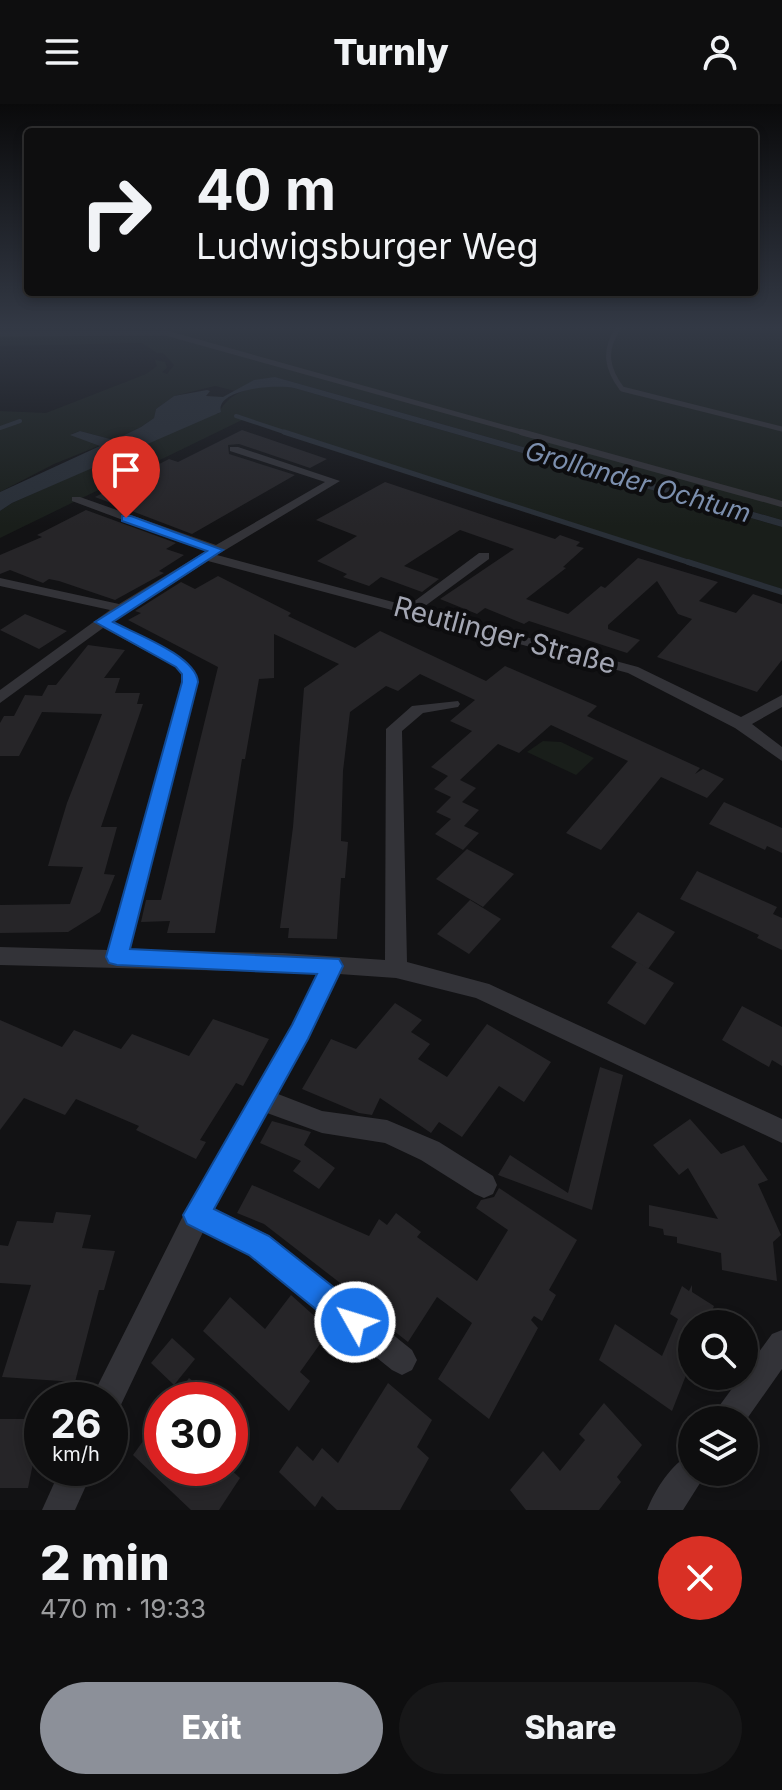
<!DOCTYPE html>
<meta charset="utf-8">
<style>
:root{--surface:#0e0e0f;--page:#171718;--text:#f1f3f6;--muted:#9b9c9e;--line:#2e2e2f;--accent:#8c9099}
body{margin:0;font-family:Inter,sans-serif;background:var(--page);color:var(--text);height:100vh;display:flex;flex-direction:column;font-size:30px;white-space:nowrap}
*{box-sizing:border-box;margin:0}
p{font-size:26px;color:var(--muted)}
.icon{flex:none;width:44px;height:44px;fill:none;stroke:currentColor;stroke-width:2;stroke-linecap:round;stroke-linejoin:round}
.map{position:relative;height:1406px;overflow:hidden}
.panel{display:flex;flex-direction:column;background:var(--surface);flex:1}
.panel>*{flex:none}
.guide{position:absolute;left:24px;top:24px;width:734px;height:168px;border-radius:8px;box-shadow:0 4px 12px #0003,0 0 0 2px var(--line);background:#0e0e0f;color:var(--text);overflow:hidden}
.fabs{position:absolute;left:678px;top:1206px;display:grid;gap:16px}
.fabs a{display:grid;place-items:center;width:80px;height:80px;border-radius:50%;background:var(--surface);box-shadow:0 4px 12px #0003,0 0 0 2px var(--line);font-size:40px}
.speed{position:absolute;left:24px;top:1278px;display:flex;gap:16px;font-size:40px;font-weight:700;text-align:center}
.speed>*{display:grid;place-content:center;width:104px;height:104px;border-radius:50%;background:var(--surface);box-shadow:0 4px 12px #0003,0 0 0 2px var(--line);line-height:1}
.speed small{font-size:20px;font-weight:400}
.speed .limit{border:12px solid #d22;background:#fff;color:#111}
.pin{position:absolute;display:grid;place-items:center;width:68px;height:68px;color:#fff;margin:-82px -34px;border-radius:50% 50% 50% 0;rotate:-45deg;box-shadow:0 0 8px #0007}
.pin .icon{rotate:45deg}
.me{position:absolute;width:88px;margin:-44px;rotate:309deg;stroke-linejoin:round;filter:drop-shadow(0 0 6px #0008)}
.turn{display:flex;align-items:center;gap:28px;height:168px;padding:0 40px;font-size:36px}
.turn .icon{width:104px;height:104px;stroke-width:2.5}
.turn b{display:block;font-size:56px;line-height:68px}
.round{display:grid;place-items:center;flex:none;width:84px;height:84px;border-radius:42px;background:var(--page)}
.overview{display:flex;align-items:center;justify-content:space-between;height:136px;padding:0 40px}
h1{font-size:48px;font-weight:800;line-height:60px}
.cta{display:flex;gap:16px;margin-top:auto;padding:16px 40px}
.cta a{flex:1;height:92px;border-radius:48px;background:var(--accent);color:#fff;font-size:32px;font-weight:800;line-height:92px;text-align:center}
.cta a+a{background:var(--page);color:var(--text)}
header{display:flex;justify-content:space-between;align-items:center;height:104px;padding:0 40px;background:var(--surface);font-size:36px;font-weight:800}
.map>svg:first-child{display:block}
</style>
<header><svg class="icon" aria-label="menu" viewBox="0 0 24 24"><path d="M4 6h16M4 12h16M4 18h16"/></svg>Turnly<svg class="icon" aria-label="person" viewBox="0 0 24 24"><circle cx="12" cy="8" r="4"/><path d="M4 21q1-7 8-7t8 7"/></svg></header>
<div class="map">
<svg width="782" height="1406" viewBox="0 0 782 1406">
<rect width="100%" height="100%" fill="#121214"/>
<g fill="#191e1a">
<polygon points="0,225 782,225 782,416 275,273 235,287 215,282 174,292 156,305 154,314 141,323 114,336 80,327 72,330 101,341 54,360 0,388 0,307 46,309 146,270 157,262 155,256 165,258 167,264 162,268 167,270 174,261 163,249 157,249 142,239 0,242"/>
<path d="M273,281L294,284L782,423V485L242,316L0,434V407L12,399L213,309L218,310C230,287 249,284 273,281Z"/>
<polygon points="543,637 561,638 594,654 576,671 527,648"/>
</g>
<path fill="#292f37" d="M275,273L782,416V423L294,284C275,280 215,285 221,308L12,399L0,407V388L100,342L70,331L80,327L114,336L141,323L154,314L156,305L174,292L207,286L210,287L206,292L223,293L254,276Z"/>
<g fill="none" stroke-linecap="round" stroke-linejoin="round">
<g stroke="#292f37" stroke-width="4">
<polyline points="236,312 290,330"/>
<polyline points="0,324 20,317"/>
</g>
<polyline stroke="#292f37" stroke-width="5" points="284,328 694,460"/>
<polyline stroke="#292f37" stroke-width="6" points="688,458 782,488"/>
</g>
<g fill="#262528">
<polygon points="242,326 327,355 310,364 239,340 228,341 229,350 295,371 192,430 95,393 169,355 178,358"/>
<polygon points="385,378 555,435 560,431 580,438 576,442 584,444 563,463 566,464 526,495 568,510 601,482 605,484 638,454 718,478 699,497 736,509 753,490 782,500 782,556 757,588 657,553 692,515 678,510 657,477 608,521 608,525 640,536 627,549 529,517 524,520 485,504 477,510 440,495 514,445 460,426 404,462 439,475 422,488 381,473 369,482 343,473 347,470 317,457 357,432 316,416"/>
<polygon points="86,406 176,439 166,445 184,451 159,467 164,469 115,496 59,477 49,475 43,479 10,466 0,470 0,451 42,433 37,431"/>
<polygon points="218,472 291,509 288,512 355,544 380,527 486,577 505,562 597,602 587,612 700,664 695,670 703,665 724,675 707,694 661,673 601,746 566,729 628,657 551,621 519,649 498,640 460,676 476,684 462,698 479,706 464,722 479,729 463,746 435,730 451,715 436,708 451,693 434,685 448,672 431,663 472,627 450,617 475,596 420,570 398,587 386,582 350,608 343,667 341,737 348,738 345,774 341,774 337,835 288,834 289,824 280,824 293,723 304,584 339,560 274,530 274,574 259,575 245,655 242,655 215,829 167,829 170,817 141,818 146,796 161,796 218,563 128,516 141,509 135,507 181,478 195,485"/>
<polygon points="25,510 67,527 39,545 0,526"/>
<polygon points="88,541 125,546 104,574 120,574 115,589 140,589 137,600 143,600 101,723 117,723 104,770 115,771 100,808 68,828 0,829 0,801 70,800 83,763 48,762 67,699 102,610 42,608 19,652 0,652 0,619 4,612 14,612 25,591 42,592 48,581 56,581"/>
<polygon points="724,698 782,724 782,749 767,742 765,746 709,720"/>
<polygon points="467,745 514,770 483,803 436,775"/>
<polygon points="697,767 777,803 773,810 782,814 782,846 757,834 759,831 680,795"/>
<polygon points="470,796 501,815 469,850 437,830"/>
<polygon points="638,808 675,828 648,865 611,843"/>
<polygon points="637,858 674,879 645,921 607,899"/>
<polygon points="395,899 422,916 411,928 430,940 418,955 447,973 487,920 551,958 524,998 499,982 462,1033 439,1018 431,1029 380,994 372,1011 359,1009 302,985 331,935 356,945"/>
<polygon points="742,902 782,923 782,962 772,956 769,963 722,936"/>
<polygon points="213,915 269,935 243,982 236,979 200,1036 206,1038 196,1055 136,1026 139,1022 76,995 65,1011 24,994 0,1026 0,916 62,943 74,926 121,945 132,930 189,952"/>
<polygon points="600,963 623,971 592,1106 498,1071 510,1051 568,1089"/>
<polygon points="690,1015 721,1050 744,1041 768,1076 758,1080 781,1131 773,1138 777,1177 722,1166 721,1149 677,1139 677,1133 664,1131 663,1125 649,1122 649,1101 718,1115 688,1064 679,1071 653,1041"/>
<polygon points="272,1017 311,1028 304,1041 335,1064 319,1085 293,1067 301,1057 260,1039"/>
<polygon points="252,1081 369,1132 379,1115 387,1121 396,1109 421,1128 417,1133 477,1177 508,1126 476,1104 481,1096 494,1093 499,1084 577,1136 549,1186 556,1191 542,1217 534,1212 531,1216 538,1224 489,1315 438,1275 472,1219 437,1193 408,1238 342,1186 344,1182 264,1120 237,1109"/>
<polygon points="56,1108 91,1111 82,1144 115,1147 104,1186 99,1186 75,1278 2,1273 31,1181 0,1179 0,1141 8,1142 17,1117 53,1119"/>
<polygon points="692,1181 692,1188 714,1202 706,1220 692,1220 692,1256 672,1307 599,1256 615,1220 662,1252 678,1215 670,1210 682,1182 689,1187"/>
<polygon points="291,1191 330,1226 300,1268 310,1277 289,1307 203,1227 230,1193 265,1225"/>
<polygon points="172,1234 195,1255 174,1281 151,1259"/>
<polygon points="189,1274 215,1296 173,1296"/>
<polygon points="388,1279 432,1316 417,1343 429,1354 400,1406 337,1406 322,1392 315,1403 279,1368 297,1342 313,1357 322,1344 338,1359"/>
<polygon points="604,1299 642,1341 617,1373 621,1378 599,1406 526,1406 510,1386 543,1347 560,1367 585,1336 579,1330"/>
<polygon points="162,1311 162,1364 229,1364 240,1374 219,1406 191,1406 133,1351"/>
<polygon points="0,1315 42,1315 28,1384 0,1384"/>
</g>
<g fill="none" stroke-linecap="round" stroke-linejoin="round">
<g stroke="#333338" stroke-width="5">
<path d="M618,225C603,247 607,265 622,285L782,325"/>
<polyline points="0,230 166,229 528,330"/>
</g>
<polyline stroke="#333338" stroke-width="6" points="521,328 782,400"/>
<g fill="#333338" fill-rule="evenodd">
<path d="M230,343H238L340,377L217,451L408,502L479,449H489V455L421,505L638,563L741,613L782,591V603L752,620L782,643V657L735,624L628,569L208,457L112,518C135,530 195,551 198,578L129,846L283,849L385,856L386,625L412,602L458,597L460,600L458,603L423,609L402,627L407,858L489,880L782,1015V1039L476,894L396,874L339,870L278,990L322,1007L387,1016L439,1038L493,1072L497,1081L493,1090L484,1094L475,1090L421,1056L385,1039L322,1029L267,1009L214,1106L269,1131L412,1246L417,1256L412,1266L402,1271L392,1266L249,1151L203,1128L118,1307L110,1310V1296H92L96,1285L188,1102L292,921L318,869L0,861V843L108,846L182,578L181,570L176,563L103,524L0,599V586L110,506L0,482V474L119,500L206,447L72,397V393H80L216,441L325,378L230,347Z"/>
<polygon points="782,1226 782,1265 744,1319 744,1316 713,1316 717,1305 772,1230"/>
<path d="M692,1350V1368H707L683,1406H647C655,1386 672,1358 692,1350Z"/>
<polygon points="61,1364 94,1364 75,1406 42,1406"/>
</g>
</g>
<linearGradient id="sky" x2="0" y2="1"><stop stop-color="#0a0a0b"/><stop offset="0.53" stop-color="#333945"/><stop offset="1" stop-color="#333945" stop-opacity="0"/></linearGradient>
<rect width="782" height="422" fill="url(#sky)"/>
<path fill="#1a73e8" stroke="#114b97" stroke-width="2" d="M122,412H131L223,446L113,518C136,530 196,552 198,578L130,845L339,855L343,862L308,935L214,1105L269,1132L365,1208L369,1218L365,1228L355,1232L344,1228L249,1151L187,1120L183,1111L292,921L317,870L117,861L109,859L106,853L182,578V570L176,563L95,518L207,447L122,417Z"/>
<g text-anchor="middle" stroke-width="8" stroke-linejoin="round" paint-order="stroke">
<g font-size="26" font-style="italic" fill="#7c8fae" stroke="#0d0d0f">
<text transform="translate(638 378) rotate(16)" y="9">Grollander Ochtum</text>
</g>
<g font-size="28" fill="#a4a7b4" stroke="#0d0d0f">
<text transform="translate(505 531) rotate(15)" y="10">Reutlinger Straße</text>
</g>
</g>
</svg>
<div class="fabs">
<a><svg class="icon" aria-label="search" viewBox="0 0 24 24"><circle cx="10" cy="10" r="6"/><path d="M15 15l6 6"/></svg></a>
<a><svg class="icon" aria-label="layers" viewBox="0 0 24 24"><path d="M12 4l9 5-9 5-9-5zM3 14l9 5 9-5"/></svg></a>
</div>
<div class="speed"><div>26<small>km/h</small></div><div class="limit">30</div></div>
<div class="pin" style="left:126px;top:414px;background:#d93025"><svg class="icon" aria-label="arrive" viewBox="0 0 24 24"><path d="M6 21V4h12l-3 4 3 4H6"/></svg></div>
<svg class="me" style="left:355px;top:1218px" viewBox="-20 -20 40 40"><circle r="17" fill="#1a73e8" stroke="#fff" stroke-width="3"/><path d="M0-11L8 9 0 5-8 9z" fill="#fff"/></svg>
<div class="guide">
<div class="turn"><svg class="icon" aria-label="right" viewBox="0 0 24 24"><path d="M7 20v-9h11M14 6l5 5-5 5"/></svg><div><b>40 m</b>Ludwigsburger Weg</div></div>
</div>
</div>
<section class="panel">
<div class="overview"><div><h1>2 min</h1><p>470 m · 19:33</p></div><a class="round" style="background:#d93025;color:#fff"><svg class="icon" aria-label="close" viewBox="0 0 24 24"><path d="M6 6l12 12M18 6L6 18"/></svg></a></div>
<div class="cta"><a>Exit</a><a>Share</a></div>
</section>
